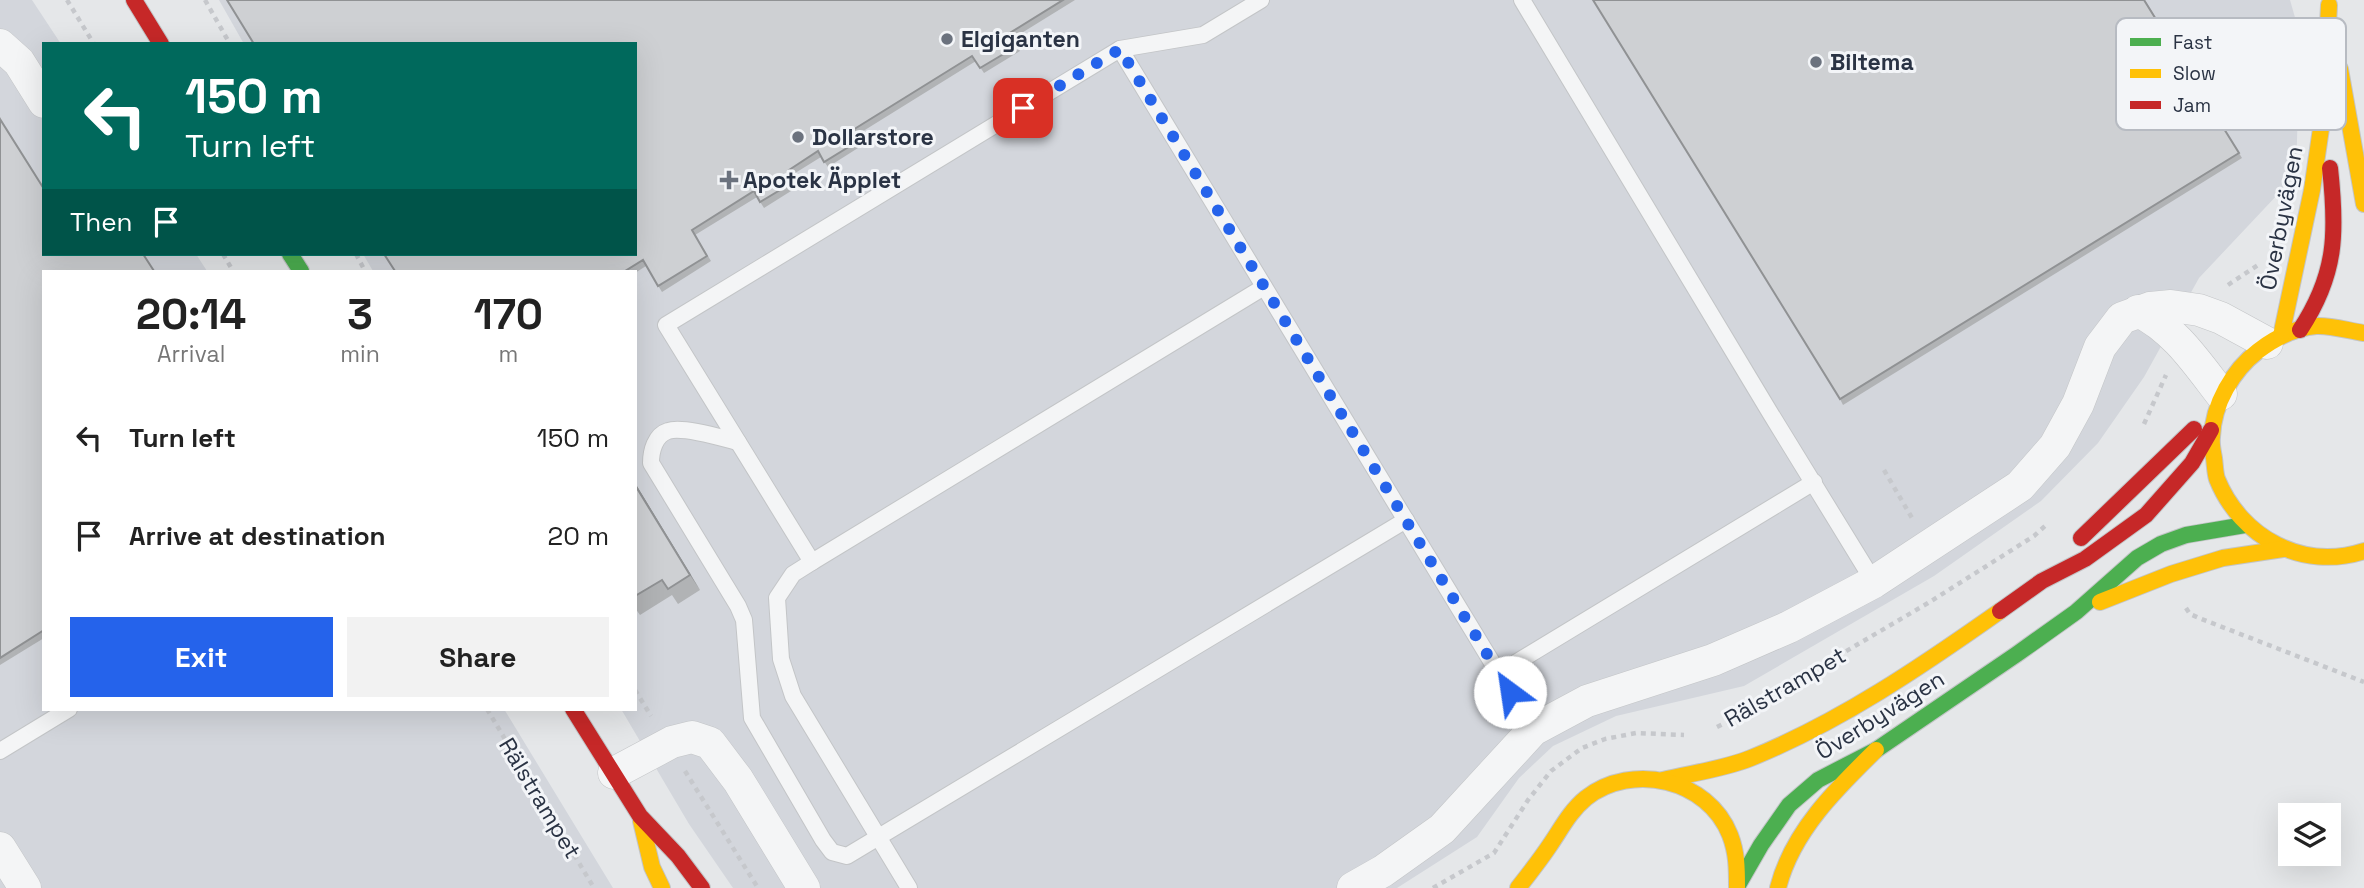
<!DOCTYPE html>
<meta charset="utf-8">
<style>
:root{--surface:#fff;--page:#f2f2f2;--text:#222;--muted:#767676;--accent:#2563eb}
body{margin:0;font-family:"Space Grotesk",sans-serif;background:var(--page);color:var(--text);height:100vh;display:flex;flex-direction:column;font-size:26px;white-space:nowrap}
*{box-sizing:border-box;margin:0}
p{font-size:23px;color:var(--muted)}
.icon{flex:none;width:38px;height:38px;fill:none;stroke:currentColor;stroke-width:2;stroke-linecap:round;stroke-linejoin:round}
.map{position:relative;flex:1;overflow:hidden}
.sheet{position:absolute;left:42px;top:270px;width:595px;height:441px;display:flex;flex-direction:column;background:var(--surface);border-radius:0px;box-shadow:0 7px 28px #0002}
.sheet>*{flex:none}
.top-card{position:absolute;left:42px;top:42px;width:595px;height:214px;border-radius:0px;box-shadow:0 7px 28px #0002;background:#00695c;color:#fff;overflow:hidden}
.fabs{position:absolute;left:2278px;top:803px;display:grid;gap:14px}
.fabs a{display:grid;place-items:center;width:63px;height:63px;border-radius:0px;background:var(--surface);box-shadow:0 7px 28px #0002;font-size:35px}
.pin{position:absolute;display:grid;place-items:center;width:60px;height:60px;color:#fff;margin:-30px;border-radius:14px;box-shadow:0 4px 10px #0006}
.me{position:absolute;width:77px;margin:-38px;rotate:329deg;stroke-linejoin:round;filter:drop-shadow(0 0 5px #0008)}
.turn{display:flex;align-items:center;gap:24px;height:147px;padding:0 28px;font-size:32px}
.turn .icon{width:91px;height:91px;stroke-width:2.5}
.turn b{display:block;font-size:49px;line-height:60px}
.then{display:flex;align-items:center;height:66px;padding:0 28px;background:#0003;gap:14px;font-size:26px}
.eta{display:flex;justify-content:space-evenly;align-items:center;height:119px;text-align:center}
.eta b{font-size:42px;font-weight:700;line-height:49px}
.action{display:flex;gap:14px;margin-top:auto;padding:14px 28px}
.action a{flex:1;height:80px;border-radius:0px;background:var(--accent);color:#fff;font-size:28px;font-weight:700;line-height:80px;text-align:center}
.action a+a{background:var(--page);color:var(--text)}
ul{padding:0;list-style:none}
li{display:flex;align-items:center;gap:21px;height:98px;padding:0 28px}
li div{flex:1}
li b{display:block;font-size:26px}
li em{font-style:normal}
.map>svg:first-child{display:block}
</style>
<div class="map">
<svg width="2364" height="888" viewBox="0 0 2364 888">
<rect width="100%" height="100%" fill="#e5e7e9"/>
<g fill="#d3d6dc">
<polygon points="0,0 32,0 61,44 44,44 44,254 196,254 207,271 44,271 44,709 504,709 613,888 0,888"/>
<polygon points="219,0 2290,0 2300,35 2296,175 2199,278 2144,377 2098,443 2041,501 1934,576 1744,686 1616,716 1553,746 1519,778 1477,837 1397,888 733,888 689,824 621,709 635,709 635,271 373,271 363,254 635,254 635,44 244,44"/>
</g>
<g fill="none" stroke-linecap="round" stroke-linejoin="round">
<g stroke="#c3c5c7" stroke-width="18">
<g id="lane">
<polyline points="1522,0 1769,411 1874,582"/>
<polyline points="1120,49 1533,730"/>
<path d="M738,442C722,438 683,426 668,431C655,435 651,451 651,463L738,606L744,620L752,718L823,840L832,852L847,856L1406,520"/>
<polyline points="812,562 1264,287"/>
<polyline points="1499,673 1814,482"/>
<polyline points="0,751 69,709"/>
<polyline points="909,888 793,696 781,659 777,598 793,574 812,562 666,325 1120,49 1203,35 1261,0"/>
</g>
</g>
<g stroke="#c3c5c7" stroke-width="33">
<g id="street">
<polyline points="0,45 19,62 44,102"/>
<path d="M2138,311C2174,328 2197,363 2221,394"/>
<polyline points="614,773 672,742 692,737 710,743 738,780 804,888"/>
<polyline points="0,848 25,888"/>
<polyline points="1353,888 1383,871 1442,829 1533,730 1587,701 1713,660 1789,627 1874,582 2020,486 2055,446 2078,404 2100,347 2122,318 2150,308 2171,306 2199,310 2221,318 2267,343"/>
</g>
</g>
<g stroke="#c3c5c7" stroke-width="18">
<g id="fast">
<polyline points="290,254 301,271"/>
<polyline points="1738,885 1761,845 1789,805 1818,780 1876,750 2017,654 2076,612 2137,558 2161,544 2186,535 2245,525"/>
</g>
</g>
<g stroke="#c3c5c7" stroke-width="18">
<g id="slow">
<polyline points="2340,69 2364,204"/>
<path d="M2364,333C2349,331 2331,325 2316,326C2295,328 2275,338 2258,351C2233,370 2213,404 2212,437C2211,444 2213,452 2214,458C2215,465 2215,473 2217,479C2241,538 2303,571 2364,551"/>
<polyline points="2281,336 2312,190 2324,108 2329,5"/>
<polyline points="2100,602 2171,574 2223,558 2283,549"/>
<path d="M1663,780C1692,773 1724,769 1751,758C1840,722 1922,666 2000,611"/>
<polyline points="641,821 652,867 662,888"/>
<path d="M1518,888C1529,874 1540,860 1550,845C1561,829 1570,811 1586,798C1632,762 1708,779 1730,835C1737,853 1737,869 1737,888"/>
<path d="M1778,888C1792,832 1836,789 1876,750"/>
</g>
</g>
<g stroke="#c3c5c7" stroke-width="18">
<g id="jam">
<polyline points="134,0 161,44"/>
<path d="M2300,330C2337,274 2337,232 2330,168"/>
<polyline points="2081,538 2194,429"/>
<polyline points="2000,611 2042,581 2085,559 2146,515 2192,463 2211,430"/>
<polyline points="573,709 640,816 678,856 702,888"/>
</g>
</g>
<g stroke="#c6c8cc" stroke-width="4.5" stroke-dasharray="5 5" stroke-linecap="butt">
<polyline points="67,0 94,44"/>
<polyline points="205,0 230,44"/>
<polyline points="223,254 233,271"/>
<polyline points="356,254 365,271"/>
<polyline points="2228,285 2258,265"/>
<polyline points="2144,424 2166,375"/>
<polyline points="1884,470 1912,518"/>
<polyline points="2186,608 2190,614 2199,618 2364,682"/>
<polyline points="635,690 651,716"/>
<polyline points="487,709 594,888"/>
<polyline points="1717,727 1751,710 1775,693 1928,603 2034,536 2046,525"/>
<polyline points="685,771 758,888"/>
<polyline points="1433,888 1494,853 1528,800 1551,771 1582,748 1605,739 1636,733 1684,735"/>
</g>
<use href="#lane" stroke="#f4f5f6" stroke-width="16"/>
<use href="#street" stroke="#f4f5f6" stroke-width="32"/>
<use href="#fast" stroke="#4caf50" stroke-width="16"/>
<use href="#slow" stroke="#ffc107" stroke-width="16"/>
<use href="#jam" stroke="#c62828" stroke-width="16"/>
</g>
<g fill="#b1b3b5">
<polygon points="227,0 1075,0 1012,39 1020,51 984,73 976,61 852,138 858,148 828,167 821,157 792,175 799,186 764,208 757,197 695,235 711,261 662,292 646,266 635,273 635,271 395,271"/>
<polygon points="2145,0 2242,158 1843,405 1840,399"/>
<polygon points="0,119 44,271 44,638 0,665"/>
<polygon points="635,483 700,590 678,604 672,595 640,615 635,608"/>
</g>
<polygon fill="#909294" points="635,483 700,590 690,575 635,485"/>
<g fill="#ced0d3" stroke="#909294" stroke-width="2">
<polygon points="227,0 1063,0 1008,34 1017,46 980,68 972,56 848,133 855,143 824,162 818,151 789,170 795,181 760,202 754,191 692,230 707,256 658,286 643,260 625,271 395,271 384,254 635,254 635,44 254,44"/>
<polygon points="1593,0 2144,0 2239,153 1840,399"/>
<polygon points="0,119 44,189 44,254 143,254 154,271 44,271 44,630 0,658"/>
<polygon points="635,485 690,575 668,589 662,580 635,596"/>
</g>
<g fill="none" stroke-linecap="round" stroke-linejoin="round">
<polyline stroke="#2563eb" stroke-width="12" stroke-dasharray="0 21.6" points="1023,108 1120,49 1510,692"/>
</g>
<g fill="#6b727e" stroke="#f3f5f8" stroke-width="2.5">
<circle cx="947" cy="39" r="7"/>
<circle cx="1816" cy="62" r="7"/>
<circle cx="798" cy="137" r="7"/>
<path d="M725.5 169.5h7v7h7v7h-7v7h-7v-7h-7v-7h7z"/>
</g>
<g text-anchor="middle" stroke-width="6" stroke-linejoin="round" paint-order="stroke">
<g font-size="23" font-weight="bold" fill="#2a3344" stroke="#f3f5f8" text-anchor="start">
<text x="961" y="47">Elgiganten</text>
<text x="1830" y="70">Biltema</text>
<text x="812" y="145">Dollarstore</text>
<text x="743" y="188">Apotek Äpplet</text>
</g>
<g font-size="23" fill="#2a3344" stroke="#f3f5f8">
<text transform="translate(2281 218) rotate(-79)" y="8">Överbyvägen</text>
<text transform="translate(1785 687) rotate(-30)" y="8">Rälstrampet</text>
<text transform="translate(1880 715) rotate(-32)" y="8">Överbyvägen</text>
<text transform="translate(540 798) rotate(59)" y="8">Rälstrampet</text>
</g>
</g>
<rect x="2116" y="18" width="230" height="112" rx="10" fill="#f3f5f8" stroke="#b7bbc2" stroke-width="2"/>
<rect x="2130" y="38" width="31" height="8" fill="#4caf50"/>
<rect x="2130" y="69" width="31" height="9" fill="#ffc107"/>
<rect x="2130" y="101" width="31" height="8" fill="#c62828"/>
<g font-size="19" fill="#2a3344">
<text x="2173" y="49">Fast</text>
<text x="2173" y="80">Slow</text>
<text x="2173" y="112">Jam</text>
</g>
</svg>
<div class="fabs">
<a><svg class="icon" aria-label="layers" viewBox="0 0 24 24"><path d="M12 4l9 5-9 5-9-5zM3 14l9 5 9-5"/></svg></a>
</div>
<div class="pin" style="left:1023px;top:108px;background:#d93025"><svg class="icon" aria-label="arrive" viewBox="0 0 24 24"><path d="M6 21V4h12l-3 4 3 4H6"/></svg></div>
<svg class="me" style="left:1510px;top:692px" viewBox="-20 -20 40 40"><circle r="19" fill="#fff"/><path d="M0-13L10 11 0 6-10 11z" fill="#2563eb"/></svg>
<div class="top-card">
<div class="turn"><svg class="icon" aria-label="left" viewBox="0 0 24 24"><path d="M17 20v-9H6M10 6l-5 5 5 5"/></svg><div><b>150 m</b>Turn left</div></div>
<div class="then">Then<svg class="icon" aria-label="arrive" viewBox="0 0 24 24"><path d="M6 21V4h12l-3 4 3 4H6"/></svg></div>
</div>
<section class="sheet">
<div class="eta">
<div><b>20:14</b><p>Arrival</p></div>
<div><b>3</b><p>min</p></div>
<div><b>170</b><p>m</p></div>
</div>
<ul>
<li><svg class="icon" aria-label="left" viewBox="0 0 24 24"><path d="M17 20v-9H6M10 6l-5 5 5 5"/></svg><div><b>Turn left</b></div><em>150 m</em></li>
<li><svg class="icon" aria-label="arrive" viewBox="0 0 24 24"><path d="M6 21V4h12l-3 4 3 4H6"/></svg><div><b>Arrive at destination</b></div><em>20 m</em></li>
</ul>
<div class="action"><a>Exit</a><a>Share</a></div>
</section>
</div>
